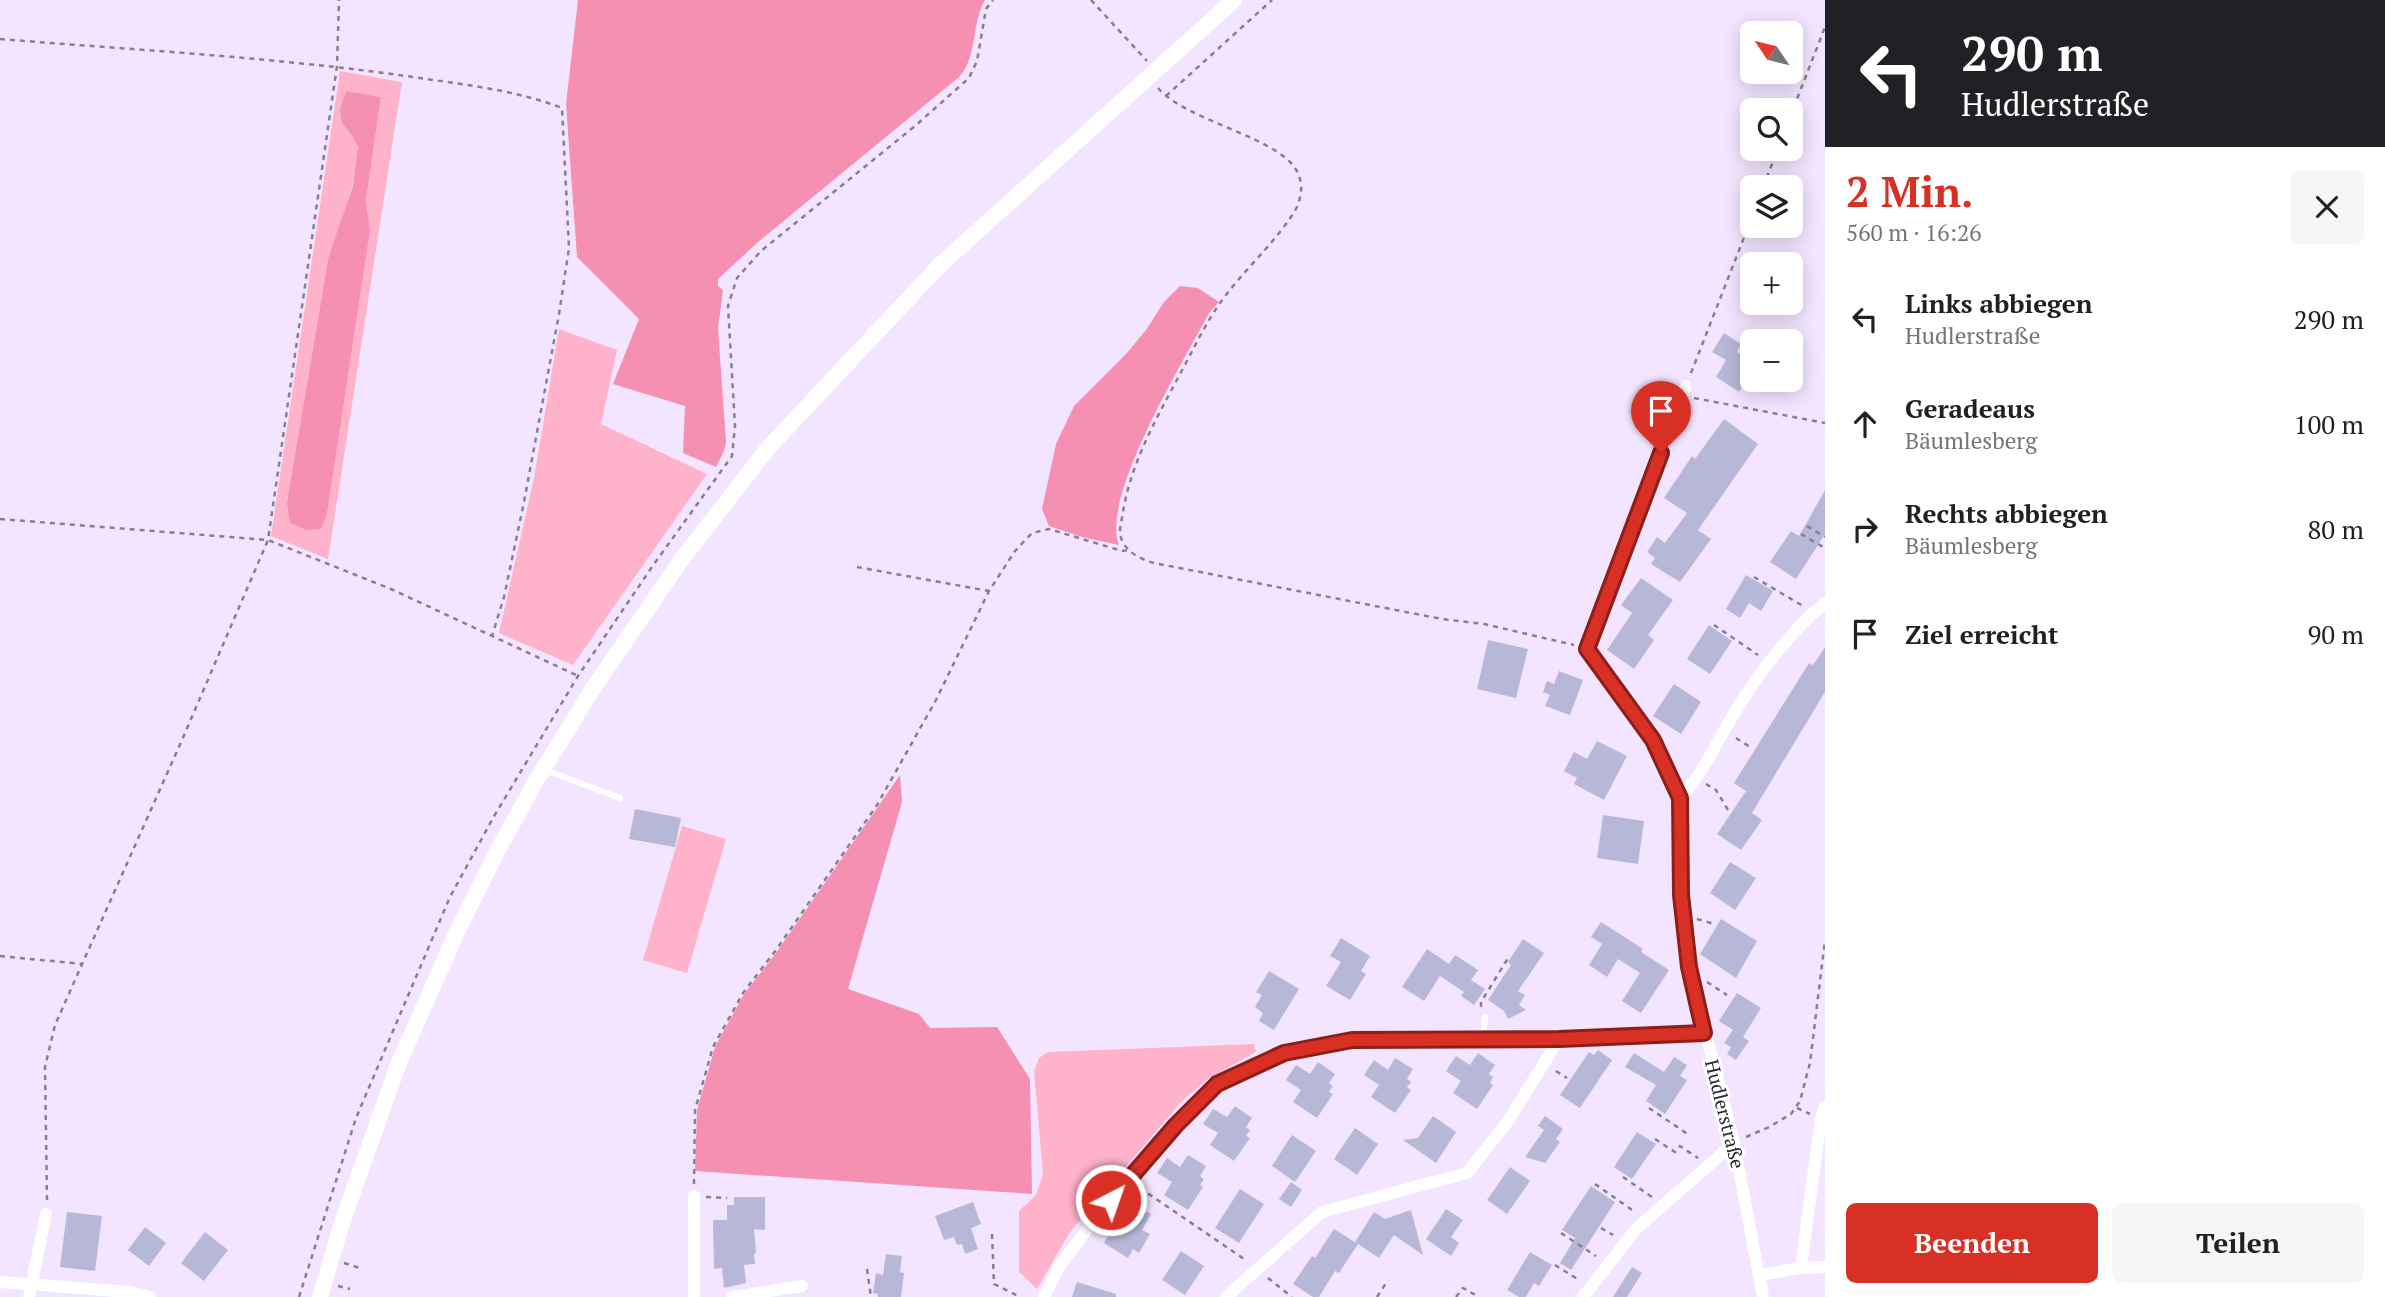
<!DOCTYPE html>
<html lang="de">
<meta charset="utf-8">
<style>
:root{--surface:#fff;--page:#f6f6f6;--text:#202124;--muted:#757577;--accent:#d93025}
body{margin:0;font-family:"PT Serif",serif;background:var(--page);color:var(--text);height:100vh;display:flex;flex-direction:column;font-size:26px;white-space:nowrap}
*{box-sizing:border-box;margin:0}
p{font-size:23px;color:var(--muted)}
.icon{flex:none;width:38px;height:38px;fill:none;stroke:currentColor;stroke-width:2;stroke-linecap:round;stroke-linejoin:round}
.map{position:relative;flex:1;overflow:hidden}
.details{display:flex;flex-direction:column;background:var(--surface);width:560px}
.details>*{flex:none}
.hud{background:#202124;color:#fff;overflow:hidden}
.needle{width:46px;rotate:305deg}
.fabs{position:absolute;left:1740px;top:21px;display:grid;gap:14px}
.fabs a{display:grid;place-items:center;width:63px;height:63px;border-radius:10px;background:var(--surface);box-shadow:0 4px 18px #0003;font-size:35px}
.pin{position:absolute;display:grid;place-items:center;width:60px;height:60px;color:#fff;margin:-72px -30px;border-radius:50% 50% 50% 0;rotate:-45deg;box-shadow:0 0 7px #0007}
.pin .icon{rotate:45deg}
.me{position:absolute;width:77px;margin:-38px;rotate:41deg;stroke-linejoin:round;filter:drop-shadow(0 0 5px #0008)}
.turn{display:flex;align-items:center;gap:24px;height:147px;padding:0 21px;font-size:32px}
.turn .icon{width:91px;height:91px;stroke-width:2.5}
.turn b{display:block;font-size:49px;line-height:60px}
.round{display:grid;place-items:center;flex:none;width:74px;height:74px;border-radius:10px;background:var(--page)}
.summary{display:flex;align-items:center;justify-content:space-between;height:119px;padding:0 21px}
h1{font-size:42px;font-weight:700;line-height:52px;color:var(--accent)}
.action{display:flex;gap:14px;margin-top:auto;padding:14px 21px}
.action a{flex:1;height:80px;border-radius:10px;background:var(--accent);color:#fff;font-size:28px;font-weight:700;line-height:80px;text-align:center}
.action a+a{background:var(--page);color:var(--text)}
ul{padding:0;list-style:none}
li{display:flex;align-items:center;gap:21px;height:105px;padding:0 21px}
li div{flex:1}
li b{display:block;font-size:26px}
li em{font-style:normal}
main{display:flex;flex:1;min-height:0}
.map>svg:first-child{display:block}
</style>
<main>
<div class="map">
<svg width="1825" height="1297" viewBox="0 0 1825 1297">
<rect width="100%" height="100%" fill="#f3e5ff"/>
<g fill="#ffb3cb" fill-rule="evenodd">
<path d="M340,71L402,82L328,559L271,536ZM346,91L381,97L366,200L370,230L329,255C337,232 363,167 357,145C355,136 348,130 342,123Z"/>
<polygon points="559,329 617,350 601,424 707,474 573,665 499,633 534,478"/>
<polygon points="682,826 726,839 687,973 643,960"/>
<polygon points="1254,1044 1256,1052 1209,1078 1182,1101 1070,1232 1037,1289 1019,1272 1019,1211 1036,1195 1043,1174 1034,1071 1039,1058 1048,1052"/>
</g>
<g fill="#f590b2">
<path d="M578,0H985C971,24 978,56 959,77L758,242L718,279V286L723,290L718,328L726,442L724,451L716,467L683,453L685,406L613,384L639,319L577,257L566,104Z"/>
<polygon points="346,91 381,97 366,200 370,230 327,513 321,529 307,530 290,523 287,503 329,255 353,186 358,147 353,137 342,123 340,109"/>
<path d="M1180,286L1198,288L1219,302L1209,313C1185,359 1100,497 1119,545L1082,537L1049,526L1042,509L1056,444L1074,406L1126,354L1146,330L1164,302Z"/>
<polygon points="900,775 902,802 848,989 919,1014 930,1028 997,1027 1030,1079 1032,1194 695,1171 697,1110 715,1047 744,994 776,953"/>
</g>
<g fill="#b7b8d8">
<polygon points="1724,333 1741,344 1737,352 1752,361 1752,372 1739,392 1716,377 1726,360 1712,352"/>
<polygon points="1724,419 1758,444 1698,530 1711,539 1680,582 1651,564 1655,558 1647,552 1657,537 1665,543 1687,513 1664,498 1692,456 1695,459"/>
<polygon points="1825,490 1825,534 1796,579 1770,562 1791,531 1799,536"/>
<polygon points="1746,575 1773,591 1761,611 1749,603 1740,618 1726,609"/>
<polygon points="1641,578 1673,600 1648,635 1654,640 1634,669 1607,650 1632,613 1621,605"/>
<polygon points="1709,625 1732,641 1710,674 1687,659"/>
<polygon points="1488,640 1528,649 1516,698 1477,689"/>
<polygon points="1825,647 1825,692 1752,813 1762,820 1741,850 1717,834 1746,791 1734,783 1809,663 1813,665"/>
<polygon points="1559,671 1583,680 1570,715 1545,706 1550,695 1543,692 1547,681 1554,684"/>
<polygon points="1674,684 1701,702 1681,734 1653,716"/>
<polygon points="1597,741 1627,756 1604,800 1574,784 1577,778 1564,771 1574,752 1587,759"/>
<polygon points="635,809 681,818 675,847 629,839"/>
<polygon points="1603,815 1644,821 1638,864 1597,858"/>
<polygon points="1730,862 1756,878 1735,910 1710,893"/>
<polygon points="1721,919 1757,941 1736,978 1700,954"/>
<polygon points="1601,922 1643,949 1641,952 1669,970 1641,1013 1622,1001 1640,973 1618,959 1607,977 1589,965 1602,944 1591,937"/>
<polygon points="1341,938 1370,956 1361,971 1366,974 1350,1000 1326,986 1341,962 1330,956"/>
<polygon points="1523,939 1544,953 1518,991 1525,995 1519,1005 1526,1010 1508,1019 1504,1011 1488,1000 1511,965 1508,962"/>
<polygon points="1427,949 1449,964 1455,955 1478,970 1471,980 1485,989 1474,1005 1461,996 1464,992 1440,976 1424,1001 1402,987"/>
<polygon points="1269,971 1299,989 1274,1030 1259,1021 1263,1013 1255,1007 1262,995 1256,992"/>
<polygon points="1737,993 1761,1008 1743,1037 1749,1041 1736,1060 1727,1054 1731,1047 1724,1043 1733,1030 1719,1021"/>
<polygon points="1598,1050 1612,1060 1580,1108 1560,1095 1589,1052 1594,1055"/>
<polygon points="1478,1053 1495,1065 1489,1074 1493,1077 1490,1083 1493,1085 1477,1109 1453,1093 1461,1081 1446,1071 1456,1056 1470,1065"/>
<polygon points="1634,1053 1664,1072 1674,1057 1687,1065 1680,1076 1687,1080 1665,1114 1646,1101 1656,1085 1625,1067"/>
<polygon points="1395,1058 1413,1069 1407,1079 1411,1082 1407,1087 1411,1090 1395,1113 1371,1097 1379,1085 1364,1075 1374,1060 1388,1070"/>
<polygon points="1318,1062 1335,1074 1329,1083 1333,1086 1329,1092 1333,1094 1317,1118 1293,1102 1301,1090 1286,1080 1296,1065 1310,1074"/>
<polygon points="1235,1106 1252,1118 1246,1127 1250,1130 1246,1136 1250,1138 1234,1161 1210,1145 1218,1133 1203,1124 1213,1109 1227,1117"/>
<polygon points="1433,1116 1456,1132 1436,1163 1403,1140 1418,1138"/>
<polygon points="1545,1116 1563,1129 1556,1139 1560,1142 1545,1163 1525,1157 1544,1130 1538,1126"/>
<polygon points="1355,1128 1378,1144 1357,1175 1334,1159"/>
<polygon points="1637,1132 1656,1144 1632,1179 1614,1167"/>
<polygon points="1292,1135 1316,1151 1295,1182 1272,1166"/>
<polygon points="1188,1155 1206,1166 1200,1176 1204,1179 1200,1185 1203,1187 1188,1210 1164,1195 1172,1182 1157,1173 1167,1158 1180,1167"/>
<polygon points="1510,1167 1530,1181 1507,1214 1487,1200"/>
<polygon points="1291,1182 1302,1190 1291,1207 1279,1199"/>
<polygon points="1591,1186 1615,1202 1571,1270 1560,1263 1575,1238 1562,1230"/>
<polygon points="1240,1189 1264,1204 1239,1243 1215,1228"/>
<polygon points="734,1197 765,1197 765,1230 754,1229 756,1252 754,1254 755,1264 744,1265 746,1283 724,1288 722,1268 714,1269 713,1220 727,1220 727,1205 734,1205"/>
<polygon points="973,1202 981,1224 971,1228 978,1249 965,1254 962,1244 957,1245 954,1237 944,1240 935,1216"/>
<polygon points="1134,1204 1151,1214 1142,1230 1150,1234 1139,1253 1133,1249 1128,1258 1104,1243 1111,1230 1117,1234"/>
<polygon points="1446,1209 1463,1220 1451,1237 1459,1243 1451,1256 1426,1239"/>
<polygon points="1411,1210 1423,1255 1394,1235 1379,1258 1355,1242 1374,1212 1385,1219"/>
<polygon points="67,1212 102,1216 95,1271 60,1267"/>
<polygon points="145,1227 166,1243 149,1266 128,1250"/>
<polygon points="1334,1229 1358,1244 1339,1273 1335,1271 1319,1297 1313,1297 1293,1284 1312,1256 1315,1258"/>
<polygon points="205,1232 228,1250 204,1281 181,1263"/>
<polygon points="1181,1251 1204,1266 1185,1295 1162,1280"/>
<polygon points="1530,1252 1552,1265 1539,1286 1534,1283 1526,1297 1519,1297 1507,1290"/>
<polygon points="886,1254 902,1256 900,1272 904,1273 901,1297 878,1297 878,1294 873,1293 876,1273 883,1275"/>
<polygon points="1632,1267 1642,1273 1627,1297 1613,1297"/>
<polygon points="1077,1282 1116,1294 1116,1297 1072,1297"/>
</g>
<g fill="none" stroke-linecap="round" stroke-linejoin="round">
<g stroke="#887e90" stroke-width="2.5" stroke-dasharray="5 5" stroke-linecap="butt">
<polyline points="1091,0 1147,61"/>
<path d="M0,39C135,50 272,57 406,76C458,84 513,89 562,108L569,248L559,314L524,502L504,597L492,636"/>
<path d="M1158,88C1188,123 1287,138 1299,176C1303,186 1301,197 1297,207C1279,240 1240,273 1218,306C1203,328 1192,352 1179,376C1156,419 1131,463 1123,512C1122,519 1120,526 1120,533C1122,550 1139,559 1154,563L1442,619L1484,624L1574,645"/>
<polyline points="1166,96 1272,0"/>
<polyline points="1790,117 1825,27"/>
<polyline points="1763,187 1778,149"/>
<polyline points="1691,373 1752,217"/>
<polyline points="1694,398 1825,423"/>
<polyline points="0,519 268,540 391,589 576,675"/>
<polyline points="1807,526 1825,537"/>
<polyline points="1801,534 1825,548"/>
<polyline points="857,567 989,591"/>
<polyline points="1754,577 1803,606"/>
<polyline points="1714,625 1758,655"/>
<polyline points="1736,738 1750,747"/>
<polyline points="1706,784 1716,790 1728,810"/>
<polyline points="1697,919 1714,924"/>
<polyline points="0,956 82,964"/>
<polyline points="1707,982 1727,995"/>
<polyline points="1481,1007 1481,1002 1510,955"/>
<polyline points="1556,1071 1567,1078"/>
<polyline points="1649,1108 1689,1135"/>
<polyline points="1797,1108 1810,1114"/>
<polyline points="1746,1137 1769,1127 1791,1114 1800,1101 1810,1063 1825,940"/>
<polyline points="1655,1139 1675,1152 1680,1146 1698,1158"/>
<polyline points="1623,1177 1652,1197"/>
<polyline points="694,1184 695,1110 713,1047 743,993 776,950 877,805 936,700 989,591 1015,551 1032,533 1049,529 1122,551 1128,550"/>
<polyline points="1595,1184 1635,1212"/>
<polyline points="1140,1188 1247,1261"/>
<polyline points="706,1197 727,1198"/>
<polyline points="47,1200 45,1067 55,1025 182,740 268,540 337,66 339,0"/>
<polyline points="1601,1228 1613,1235"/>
<polyline points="1561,1233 1596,1256"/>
<polyline points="992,1234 994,1284 1020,1297"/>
<polyline points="344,1263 360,1268"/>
<polyline points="1555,1265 1579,1280"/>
<polyline points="867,1269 871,1297"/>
<polyline points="1268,1278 1292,1297"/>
<polyline points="338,1286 350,1289"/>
<polyline points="299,1297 356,1118 450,897 493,818 578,676 654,564 732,456 735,426 728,306 737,278 761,251 915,126 969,78 977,61 986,9 993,0"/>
<polyline points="1377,1297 1388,1280"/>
<polyline points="1456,1297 1463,1288 1479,1297"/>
</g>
<g stroke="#fff" stroke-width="6">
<polyline points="545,770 620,798"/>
<polyline points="1483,1039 1485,1017"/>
</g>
<g stroke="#fff" stroke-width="12">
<polyline points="1680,798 1653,740 1587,649 1686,386"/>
<polyline points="1801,1268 1821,1118 1825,1107"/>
<polyline points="1760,1275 1801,1268 1825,1267"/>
<polyline points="0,1282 130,1292 150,1297"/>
<polyline points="29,1297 46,1214"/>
<polyline points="694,1297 694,1196"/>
<polyline points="732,1297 802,1286"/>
<polyline points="1044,1297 1059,1267 1094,1220 1176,1125 1217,1084 1284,1053 1352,1040 1559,1039 1705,1033"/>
<polyline points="1226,1297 1322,1212 1467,1173 1508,1121 1559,1039"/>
<polyline points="1583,1297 1636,1229 1734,1143"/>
<path d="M1763,1297L1734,1143L1689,967L1681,895L1680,798C1704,773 1717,741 1735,712C1756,677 1793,628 1825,603"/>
</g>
<polyline stroke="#fff" stroke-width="16" points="320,1297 342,1223 398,1065 456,934 498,850 537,779 594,687 682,559 769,447 940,265 1234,0"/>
</g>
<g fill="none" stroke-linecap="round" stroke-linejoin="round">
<g stroke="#8d1f18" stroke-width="18">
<polyline id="route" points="1111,1200 1176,1125 1217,1084 1284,1053 1352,1040 1559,1039 1704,1033 1689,967 1681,895 1680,798 1653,740 1587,649 1661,453"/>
</g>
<use href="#route" stroke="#d93025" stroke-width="12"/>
</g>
<g text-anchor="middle" stroke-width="6" stroke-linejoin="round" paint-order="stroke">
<g font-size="19" fill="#2b2530" stroke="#fff">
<text transform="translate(1725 1114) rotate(76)" y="7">Hudlerstraße</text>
</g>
</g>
</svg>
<div class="fabs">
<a><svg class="needle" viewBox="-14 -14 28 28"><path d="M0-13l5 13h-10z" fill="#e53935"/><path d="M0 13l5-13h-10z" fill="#757577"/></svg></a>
<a><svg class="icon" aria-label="search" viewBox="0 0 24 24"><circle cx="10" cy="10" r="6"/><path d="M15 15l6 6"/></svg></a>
<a><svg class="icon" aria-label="layers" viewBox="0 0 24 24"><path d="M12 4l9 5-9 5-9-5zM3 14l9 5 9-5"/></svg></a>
<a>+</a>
<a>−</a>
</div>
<div class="pin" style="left:1661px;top:453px;background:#d93025"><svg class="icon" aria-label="arrive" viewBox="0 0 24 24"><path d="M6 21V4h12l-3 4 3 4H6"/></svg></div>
<svg class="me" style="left:1111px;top:1200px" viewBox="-20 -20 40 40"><circle r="17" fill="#d93025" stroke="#fff" stroke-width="3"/><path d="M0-11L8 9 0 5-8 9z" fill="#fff"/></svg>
</div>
<section class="details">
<div class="hud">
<div class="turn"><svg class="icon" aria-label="left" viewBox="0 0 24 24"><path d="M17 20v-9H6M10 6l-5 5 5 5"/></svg><div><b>290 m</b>Hudlerstraße</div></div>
</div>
<div class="summary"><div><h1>2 Min.</h1><p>560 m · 16:26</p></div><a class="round"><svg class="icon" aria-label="close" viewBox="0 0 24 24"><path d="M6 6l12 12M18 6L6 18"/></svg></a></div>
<ul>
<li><svg class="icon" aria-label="left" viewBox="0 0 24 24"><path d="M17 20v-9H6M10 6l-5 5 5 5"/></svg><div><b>Links abbiegen</b><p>Hudlerstraße</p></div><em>290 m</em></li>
<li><svg class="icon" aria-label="ahead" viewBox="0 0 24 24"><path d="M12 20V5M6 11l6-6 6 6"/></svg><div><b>Geradeaus</b><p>Bäumlesberg</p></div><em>100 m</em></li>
<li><svg class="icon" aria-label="right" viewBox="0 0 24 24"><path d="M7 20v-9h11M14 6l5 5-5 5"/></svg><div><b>Rechts abbiegen</b><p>Bäumlesberg</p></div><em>80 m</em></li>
<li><svg class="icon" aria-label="arrive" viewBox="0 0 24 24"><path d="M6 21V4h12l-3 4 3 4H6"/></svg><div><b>Ziel erreicht</b></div><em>90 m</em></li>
</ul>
<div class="action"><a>Beenden</a><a>Teilen</a></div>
</section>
</main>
